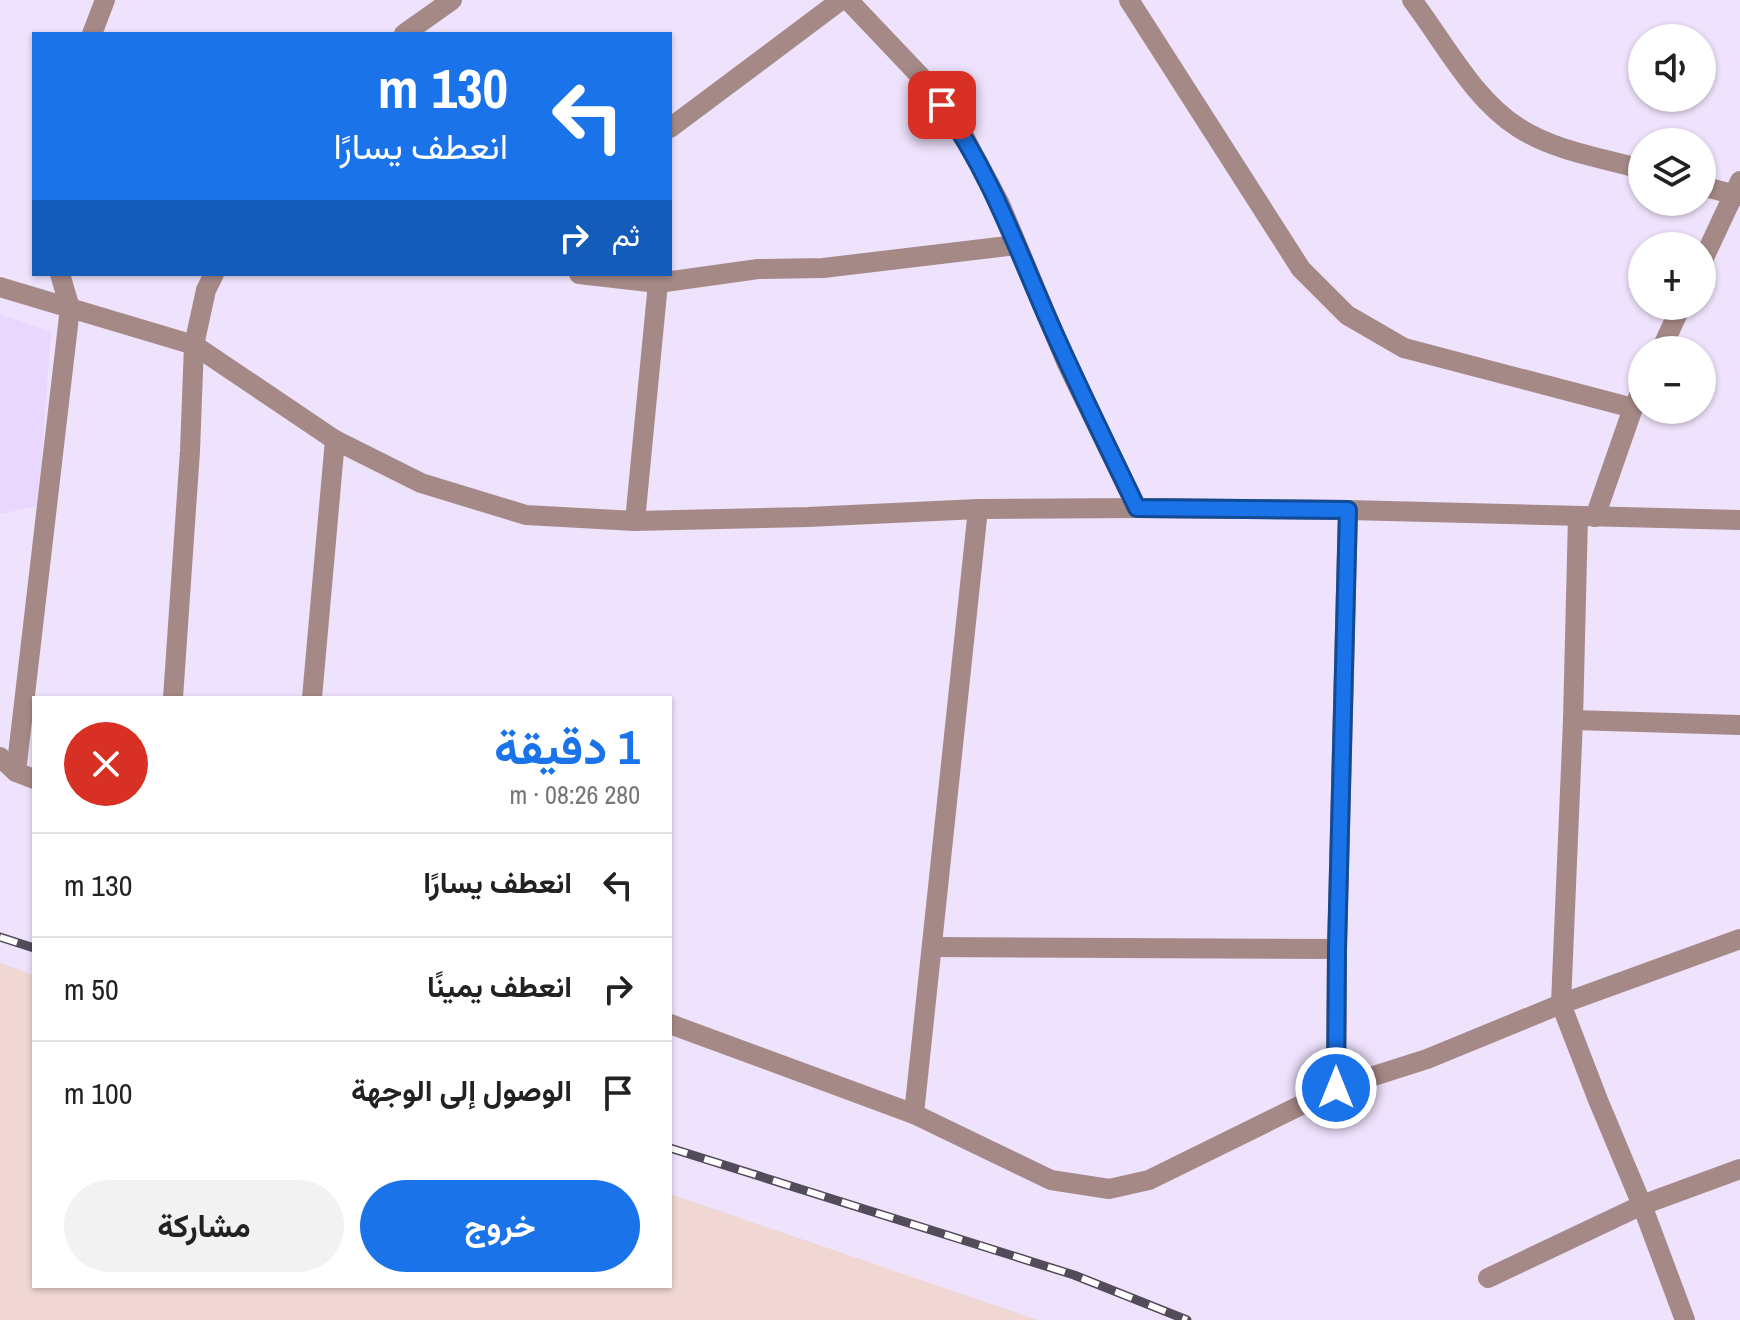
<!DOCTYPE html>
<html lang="ar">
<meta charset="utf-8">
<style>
:root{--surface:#fff;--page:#f2f2f2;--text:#222;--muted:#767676;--line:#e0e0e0;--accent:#1a73e8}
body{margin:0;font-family:"Archivo Narrow",Vazirmatn,sans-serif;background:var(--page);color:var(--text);direction:rtl;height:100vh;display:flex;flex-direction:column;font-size:30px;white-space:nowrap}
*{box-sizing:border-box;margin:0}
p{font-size:26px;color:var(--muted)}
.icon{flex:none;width:44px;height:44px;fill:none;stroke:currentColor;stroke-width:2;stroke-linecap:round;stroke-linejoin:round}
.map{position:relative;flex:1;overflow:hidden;direction:ltr}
.drawer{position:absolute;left:32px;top:696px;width:640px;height:592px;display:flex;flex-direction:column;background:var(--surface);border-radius:0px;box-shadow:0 2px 6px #0004;direction:rtl}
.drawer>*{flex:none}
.banner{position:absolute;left:32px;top:32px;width:640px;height:244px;border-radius:0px;box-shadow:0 2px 6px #0004;direction:rtl;background:#1a73e8;color:#fff;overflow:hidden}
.controls{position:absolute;left:1628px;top:24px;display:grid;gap:16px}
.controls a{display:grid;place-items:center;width:88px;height:88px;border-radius:50%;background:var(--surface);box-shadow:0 2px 6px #0004;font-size:40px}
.pin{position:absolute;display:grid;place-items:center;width:68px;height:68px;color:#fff;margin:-34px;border-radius:16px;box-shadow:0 4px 12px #0006}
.me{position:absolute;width:88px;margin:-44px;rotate:0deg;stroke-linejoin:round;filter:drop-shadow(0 0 6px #0008)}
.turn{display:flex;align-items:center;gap:28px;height:168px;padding:0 32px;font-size:36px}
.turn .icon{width:104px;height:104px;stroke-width:2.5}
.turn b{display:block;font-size:56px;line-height:68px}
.then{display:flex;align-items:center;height:76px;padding:0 32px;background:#0003;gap:16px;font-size:30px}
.round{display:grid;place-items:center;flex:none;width:84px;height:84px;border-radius:42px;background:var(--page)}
.overview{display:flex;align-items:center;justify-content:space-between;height:136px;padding:0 32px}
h1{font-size:48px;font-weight:700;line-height:60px;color:var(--accent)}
.button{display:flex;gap:16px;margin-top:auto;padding:16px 32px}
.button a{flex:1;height:92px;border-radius:48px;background:var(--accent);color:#fff;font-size:32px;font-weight:700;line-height:92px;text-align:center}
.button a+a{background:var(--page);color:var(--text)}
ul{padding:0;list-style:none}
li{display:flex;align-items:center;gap:24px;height:104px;padding:0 32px;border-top:2px solid var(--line)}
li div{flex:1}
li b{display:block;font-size:30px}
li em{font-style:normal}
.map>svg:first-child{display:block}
</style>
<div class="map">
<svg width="1740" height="1320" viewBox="0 0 1740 1320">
<rect width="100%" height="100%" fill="#eee2fc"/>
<polygon fill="#e9d7ff" points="0,314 51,332 38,506 0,514"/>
<polygon fill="#f1d7d3" points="0,963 34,975 34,1286 670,1286 670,1194 1038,1320 0,1320"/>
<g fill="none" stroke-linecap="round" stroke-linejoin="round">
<g stroke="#a58987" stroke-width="20">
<polyline points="848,0 923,79 961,131 1000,204 1067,364 1137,508"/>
<polyline points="1129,0 1301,269 1347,315 1404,348 1633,408"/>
<path d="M1412,0C1444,42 1473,99 1519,128C1555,151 1602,158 1642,169"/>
<polyline points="92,34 105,0"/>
<polyline points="404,34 452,0"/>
<polyline points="670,128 841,0"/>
<polyline points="1702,186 1740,196"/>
<polyline points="1702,262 1740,181"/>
<polyline points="60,274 70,308"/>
<polyline points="214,274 206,290 194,345 335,440 421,483 526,515 635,521 808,517 978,509 1137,508 1348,510 1740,520"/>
<polyline points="579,274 658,283 758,269 823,268 1016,245"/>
<polyline points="0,287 70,308"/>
<polyline points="1661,350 1681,306"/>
<polyline points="1578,516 1573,720 1561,1004 1598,1100 1642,1205 1685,1320"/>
<polyline points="1595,517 1633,408 1642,390"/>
<polyline points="635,521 658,283"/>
<polyline points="312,698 335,440"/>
<polyline points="1573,720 1740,725"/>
<polyline points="0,757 16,772 34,779"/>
<polyline points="16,772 70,308 194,345 190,451 173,698"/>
<polyline points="932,947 1337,949"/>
<polyline points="670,1024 914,1114 1051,1180 1109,1189 1149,1180 1336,1088 1427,1059 1561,1004 1740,939"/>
<polyline points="1336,1088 1337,949 1348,510"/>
<polyline points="914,1114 978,509"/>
<polyline points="1488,1278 1642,1205 1740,1169"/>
</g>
<g stroke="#524b5a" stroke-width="9">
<g id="rail">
<polyline points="0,937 34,948"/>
<polyline points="670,1148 1074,1275 1187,1320"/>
</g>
</g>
<use href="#rail" stroke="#fff" stroke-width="6" stroke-dasharray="18" stroke-linecap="butt"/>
</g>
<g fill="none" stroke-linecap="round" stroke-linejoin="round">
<g stroke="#114b97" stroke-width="20">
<path id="route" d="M942,105C989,170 1016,246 1048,319C1076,383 1107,445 1137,508L1348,510L1337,949L1336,1088"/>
</g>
<use href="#route" stroke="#1a73e8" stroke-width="14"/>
</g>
</svg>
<div class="controls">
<a><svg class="icon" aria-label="sound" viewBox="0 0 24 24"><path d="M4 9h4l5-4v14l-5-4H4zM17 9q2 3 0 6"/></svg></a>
<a><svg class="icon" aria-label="layers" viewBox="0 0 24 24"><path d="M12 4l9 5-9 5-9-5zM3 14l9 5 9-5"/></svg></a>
<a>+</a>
<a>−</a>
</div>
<div class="pin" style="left:942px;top:105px;background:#d93025"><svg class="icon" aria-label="arrive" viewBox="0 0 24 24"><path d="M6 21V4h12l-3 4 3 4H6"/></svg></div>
<svg class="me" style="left:1336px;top:1088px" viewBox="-20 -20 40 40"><circle r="17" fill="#1a73e8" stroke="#fff" stroke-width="3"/><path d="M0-11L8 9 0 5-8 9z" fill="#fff"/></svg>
<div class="banner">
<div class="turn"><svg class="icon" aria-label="left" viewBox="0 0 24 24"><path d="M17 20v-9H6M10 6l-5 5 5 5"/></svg><div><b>130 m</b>انعطف يسارًا</div></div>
<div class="then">ثم<svg class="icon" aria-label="right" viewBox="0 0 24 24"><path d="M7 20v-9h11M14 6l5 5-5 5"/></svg></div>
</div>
<section class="drawer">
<div class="overview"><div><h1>1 دقيقة</h1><p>280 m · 08:26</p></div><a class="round" style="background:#d93025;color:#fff"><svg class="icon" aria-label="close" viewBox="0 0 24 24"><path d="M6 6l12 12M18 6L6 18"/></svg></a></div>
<ul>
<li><svg class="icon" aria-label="left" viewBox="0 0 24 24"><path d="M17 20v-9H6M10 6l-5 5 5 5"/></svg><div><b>انعطف يسارًا</b></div><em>130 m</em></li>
<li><svg class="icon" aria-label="right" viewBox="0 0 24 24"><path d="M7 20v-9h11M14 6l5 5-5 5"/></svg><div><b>انعطف يمينًا</b></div><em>50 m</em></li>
<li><svg class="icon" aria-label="arrive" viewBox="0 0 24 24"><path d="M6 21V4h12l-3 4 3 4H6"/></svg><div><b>الوصول إلى الوجهة</b></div><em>100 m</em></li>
</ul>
<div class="button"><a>خروج</a><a>مشاركة</a></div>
</section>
</div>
